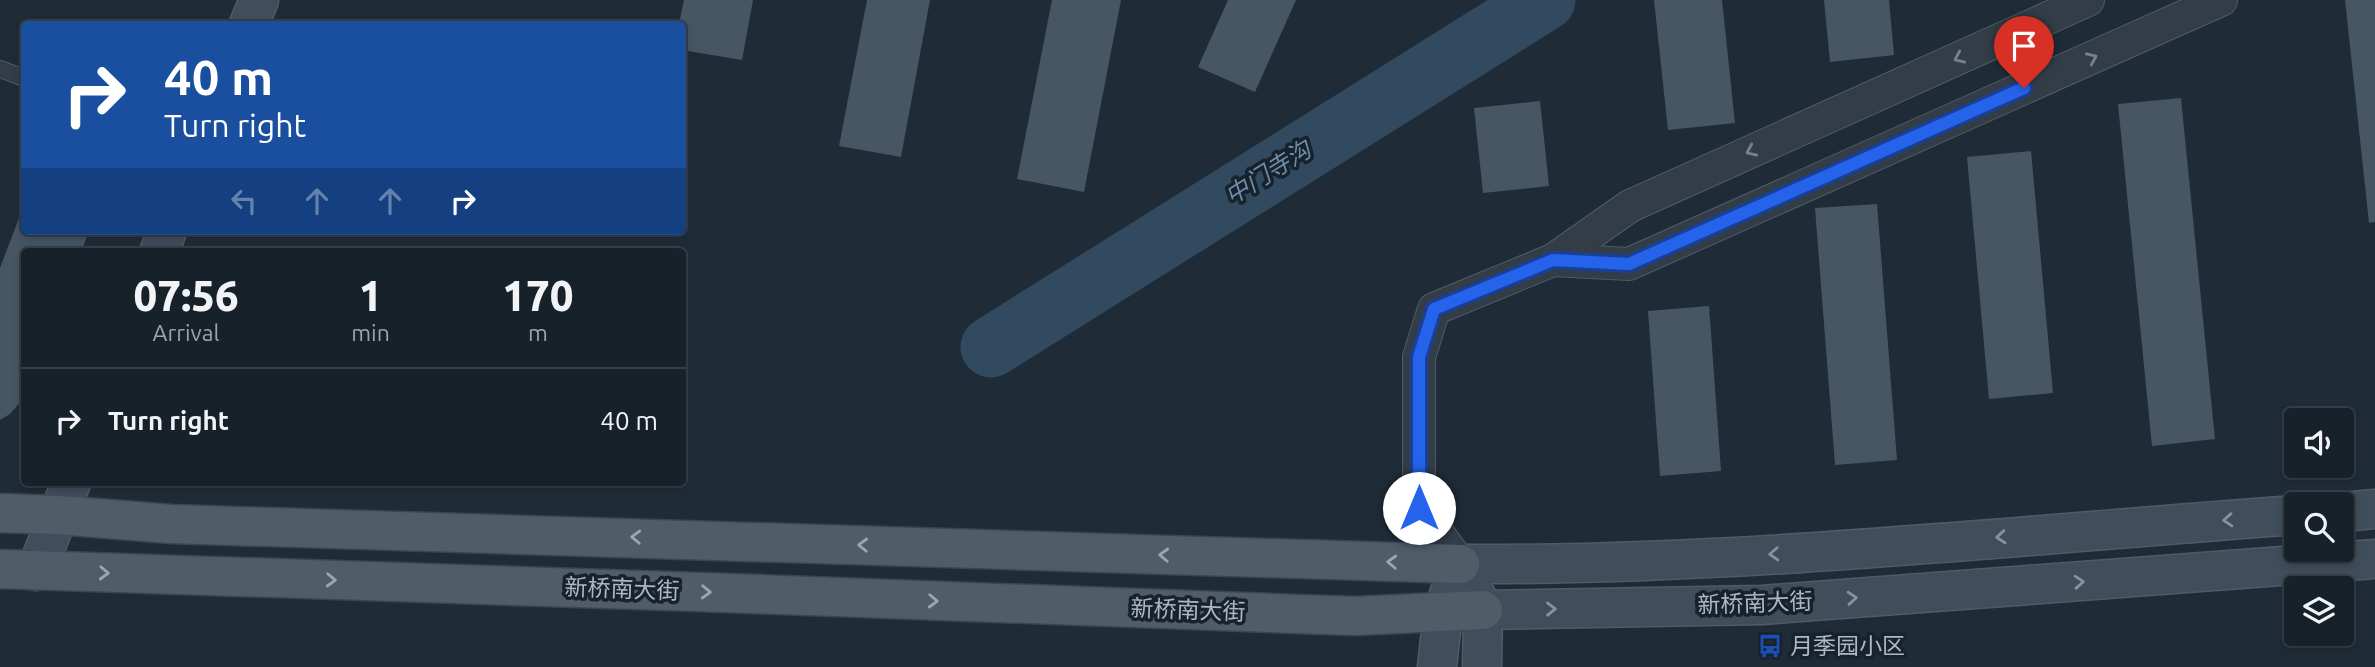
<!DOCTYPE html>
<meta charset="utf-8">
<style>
:root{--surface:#172129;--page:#242e35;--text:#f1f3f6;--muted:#9ea3a8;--line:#363e46}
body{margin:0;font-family:Ubuntu,"Noto Sans SC",sans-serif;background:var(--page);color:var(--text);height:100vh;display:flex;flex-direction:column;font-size:26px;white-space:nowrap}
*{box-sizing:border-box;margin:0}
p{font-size:23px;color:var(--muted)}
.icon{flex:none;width:38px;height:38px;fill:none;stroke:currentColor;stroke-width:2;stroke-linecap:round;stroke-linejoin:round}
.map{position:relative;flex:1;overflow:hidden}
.panel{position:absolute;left:21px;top:248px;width:665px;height:238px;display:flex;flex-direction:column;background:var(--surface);border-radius:7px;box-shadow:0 4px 10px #0003,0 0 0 2px var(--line)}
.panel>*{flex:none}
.hud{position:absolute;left:21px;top:21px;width:665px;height:214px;border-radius:7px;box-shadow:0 4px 10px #0003,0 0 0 2px var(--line);background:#1a4fa0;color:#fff;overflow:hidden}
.controls{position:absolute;left:2284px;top:408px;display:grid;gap:14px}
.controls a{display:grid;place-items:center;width:70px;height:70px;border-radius:7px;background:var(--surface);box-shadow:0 4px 10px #0003,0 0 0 2px var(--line);font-size:35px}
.pin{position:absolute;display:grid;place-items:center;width:60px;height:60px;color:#fff;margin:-72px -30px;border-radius:50% 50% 50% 0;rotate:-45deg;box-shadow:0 0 7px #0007}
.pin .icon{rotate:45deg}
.me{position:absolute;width:77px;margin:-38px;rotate:0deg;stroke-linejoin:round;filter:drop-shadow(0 0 5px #0008)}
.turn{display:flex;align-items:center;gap:24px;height:147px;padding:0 28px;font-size:32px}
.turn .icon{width:91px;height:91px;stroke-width:2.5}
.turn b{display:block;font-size:49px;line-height:60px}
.lanes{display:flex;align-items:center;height:66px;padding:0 28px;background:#0003;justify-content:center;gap:35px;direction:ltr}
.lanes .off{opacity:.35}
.eta{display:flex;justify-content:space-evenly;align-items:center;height:119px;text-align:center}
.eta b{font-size:42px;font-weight:800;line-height:49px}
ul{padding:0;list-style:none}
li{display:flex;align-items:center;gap:21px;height:105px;padding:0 28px;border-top:2px solid var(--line)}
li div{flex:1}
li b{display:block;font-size:26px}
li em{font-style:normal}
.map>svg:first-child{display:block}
</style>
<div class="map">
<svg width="2375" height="667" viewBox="0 0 2375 667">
<rect width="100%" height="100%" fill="#1f2c37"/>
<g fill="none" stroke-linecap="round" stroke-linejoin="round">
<polyline stroke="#314a5f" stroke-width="61" points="991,347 1545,0"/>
</g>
<g fill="#465663">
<polygon points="684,0 753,0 742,60 682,50 682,24 679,24"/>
<polygon points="867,0 930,0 901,157 839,146"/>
<polygon points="1052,0 1121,0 1084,192 1017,179"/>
<polygon points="1228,0 1296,0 1255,92 1198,67"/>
<polygon points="1654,0 1722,0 1735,123 1668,130"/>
<polygon points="1824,0 1889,0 1894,55 1830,62"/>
<polygon points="2345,0 2375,0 2375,222 2369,223"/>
<polygon points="2181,98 2215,439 2152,446 2118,104"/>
<polygon points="1540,101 1549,186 1483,193 1474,108"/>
<polygon points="2031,151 2053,393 1989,399 1967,157"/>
<polygon points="1877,204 1897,460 1835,465 1815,208"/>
<polygon points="24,205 24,231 89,231 81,252 24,252 24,398 10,414 0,420 0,268"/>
<polygon points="1709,306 1721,471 1660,476 1648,311"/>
</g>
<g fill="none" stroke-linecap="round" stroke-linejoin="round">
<g stroke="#505b65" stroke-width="18">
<polyline id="lane" points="0,69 24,78"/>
</g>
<g stroke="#505b65" stroke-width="34">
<g id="street">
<polyline points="1553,260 1629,264 2221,0"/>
<polyline points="1460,564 1419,507 1419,357 1434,309 1553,260 1630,206 2088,0"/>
</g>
</g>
<g stroke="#505b65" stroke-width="41">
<g id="secondary">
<polyline points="249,24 259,0"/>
<polyline points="159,252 167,231"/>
<polyline points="2342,512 2375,509"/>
<path d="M1460,564C1739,566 2018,535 2296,515"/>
<polyline points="36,571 71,483"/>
<polyline points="1472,588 1483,610 1482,667"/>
<polyline points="1483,610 1762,605 2375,559"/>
<polyline points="1437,667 1443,612 1453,583"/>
</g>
</g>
<g stroke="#3c4651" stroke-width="41">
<g id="primary">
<polyline points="0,513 59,515 171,524 1460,564"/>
<polyline points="0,569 699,592 1355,616 1483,610"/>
</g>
</g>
<use href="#lane" stroke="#323d47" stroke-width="16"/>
<use href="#street" stroke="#323d47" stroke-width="32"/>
<use href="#secondary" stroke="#404d5a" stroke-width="38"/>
<use href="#primary" stroke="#505d68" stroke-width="38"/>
</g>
<defs><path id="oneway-chevron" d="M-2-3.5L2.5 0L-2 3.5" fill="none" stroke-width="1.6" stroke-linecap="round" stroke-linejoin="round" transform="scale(1.75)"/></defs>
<g stroke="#75818c">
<use href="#oneway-chevron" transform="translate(1959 58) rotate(156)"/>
<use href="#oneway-chevron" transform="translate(2092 58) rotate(-24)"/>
<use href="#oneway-chevron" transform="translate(1751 151) rotate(156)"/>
</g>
<g stroke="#86939f">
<use href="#oneway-chevron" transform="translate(2228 520) rotate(176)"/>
<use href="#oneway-chevron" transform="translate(2001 537) rotate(175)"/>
<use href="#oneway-chevron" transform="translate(1774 554) rotate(177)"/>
<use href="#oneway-chevron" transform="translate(2079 582) rotate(-4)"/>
<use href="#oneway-chevron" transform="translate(1852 598) rotate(-4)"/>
<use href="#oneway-chevron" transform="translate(1551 609) rotate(-1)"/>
</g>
<g stroke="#9aa6b2">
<use href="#oneway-chevron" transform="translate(636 537) rotate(-178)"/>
<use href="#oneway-chevron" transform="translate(863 545) rotate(-178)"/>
<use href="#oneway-chevron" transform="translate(1164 555) rotate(-178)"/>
<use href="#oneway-chevron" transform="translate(1392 562) rotate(-178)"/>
<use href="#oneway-chevron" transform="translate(104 573) rotate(2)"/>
<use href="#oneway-chevron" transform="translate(331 580) rotate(2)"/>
<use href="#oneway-chevron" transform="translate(706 592) rotate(2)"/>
<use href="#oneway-chevron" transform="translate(933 601) rotate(2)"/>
</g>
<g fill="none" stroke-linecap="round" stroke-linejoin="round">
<g stroke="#184099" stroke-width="18">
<polyline id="route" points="1419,508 1419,357 1434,309 1553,260 1629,264 2024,88"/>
</g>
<use href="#route" stroke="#2563eb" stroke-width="12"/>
</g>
<defs>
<g id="bus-bare" transform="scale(1.89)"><path d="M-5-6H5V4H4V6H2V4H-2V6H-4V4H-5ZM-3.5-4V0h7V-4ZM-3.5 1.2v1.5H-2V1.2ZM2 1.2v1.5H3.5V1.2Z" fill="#1a4fb4" stroke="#18222c" stroke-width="2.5" paint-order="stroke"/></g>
</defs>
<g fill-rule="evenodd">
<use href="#bus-bare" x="1770" y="646"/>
</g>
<g text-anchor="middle" stroke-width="7" stroke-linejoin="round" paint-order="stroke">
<g font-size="23" fill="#acb8c4" stroke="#18222c">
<text transform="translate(622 589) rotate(2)" y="8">新桥南大街</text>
<text transform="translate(1755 603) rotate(-2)" y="8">新桥南大街</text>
<text transform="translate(1188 610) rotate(2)" y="8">新桥南大街</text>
</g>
<g font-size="23" fill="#acb8c4" stroke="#18222c" text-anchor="start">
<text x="1790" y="654">月季园小区</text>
</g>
<g font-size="24" font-style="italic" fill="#6b8daa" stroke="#18222c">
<text transform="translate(1268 173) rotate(-32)" y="8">中门寺沟</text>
</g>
</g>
</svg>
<div class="controls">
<a><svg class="icon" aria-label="sound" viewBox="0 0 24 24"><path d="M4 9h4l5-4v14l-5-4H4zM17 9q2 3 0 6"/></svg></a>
<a><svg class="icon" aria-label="search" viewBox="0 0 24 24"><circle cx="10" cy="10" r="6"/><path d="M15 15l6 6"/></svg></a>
<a><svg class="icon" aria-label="layers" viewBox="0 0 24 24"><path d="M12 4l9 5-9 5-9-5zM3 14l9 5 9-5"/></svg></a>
</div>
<div class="pin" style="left:2024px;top:88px;background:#d93025"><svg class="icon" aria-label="arrive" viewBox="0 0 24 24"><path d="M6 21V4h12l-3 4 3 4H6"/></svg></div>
<svg class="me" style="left:1419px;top:508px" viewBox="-20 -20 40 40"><circle r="19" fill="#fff"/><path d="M0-13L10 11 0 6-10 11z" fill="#2563eb"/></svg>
<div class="hud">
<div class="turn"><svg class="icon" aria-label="right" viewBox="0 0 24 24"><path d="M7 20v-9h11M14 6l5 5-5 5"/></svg><div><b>40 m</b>Turn right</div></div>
<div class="lanes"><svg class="icon off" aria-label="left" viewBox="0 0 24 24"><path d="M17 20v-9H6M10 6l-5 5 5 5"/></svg><svg class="icon off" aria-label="ahead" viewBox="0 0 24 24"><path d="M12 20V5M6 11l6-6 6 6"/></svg><svg class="icon off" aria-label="ahead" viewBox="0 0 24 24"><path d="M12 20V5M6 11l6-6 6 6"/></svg><svg class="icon" aria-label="right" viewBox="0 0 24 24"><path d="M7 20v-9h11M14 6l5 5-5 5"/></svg></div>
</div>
<section class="panel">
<div class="eta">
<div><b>07:56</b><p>Arrival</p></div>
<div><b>1</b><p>min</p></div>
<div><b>170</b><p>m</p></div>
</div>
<ul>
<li><svg class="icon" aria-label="right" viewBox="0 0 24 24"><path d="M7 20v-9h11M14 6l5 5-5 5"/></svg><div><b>Turn right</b></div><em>40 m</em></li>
</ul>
</section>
</div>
